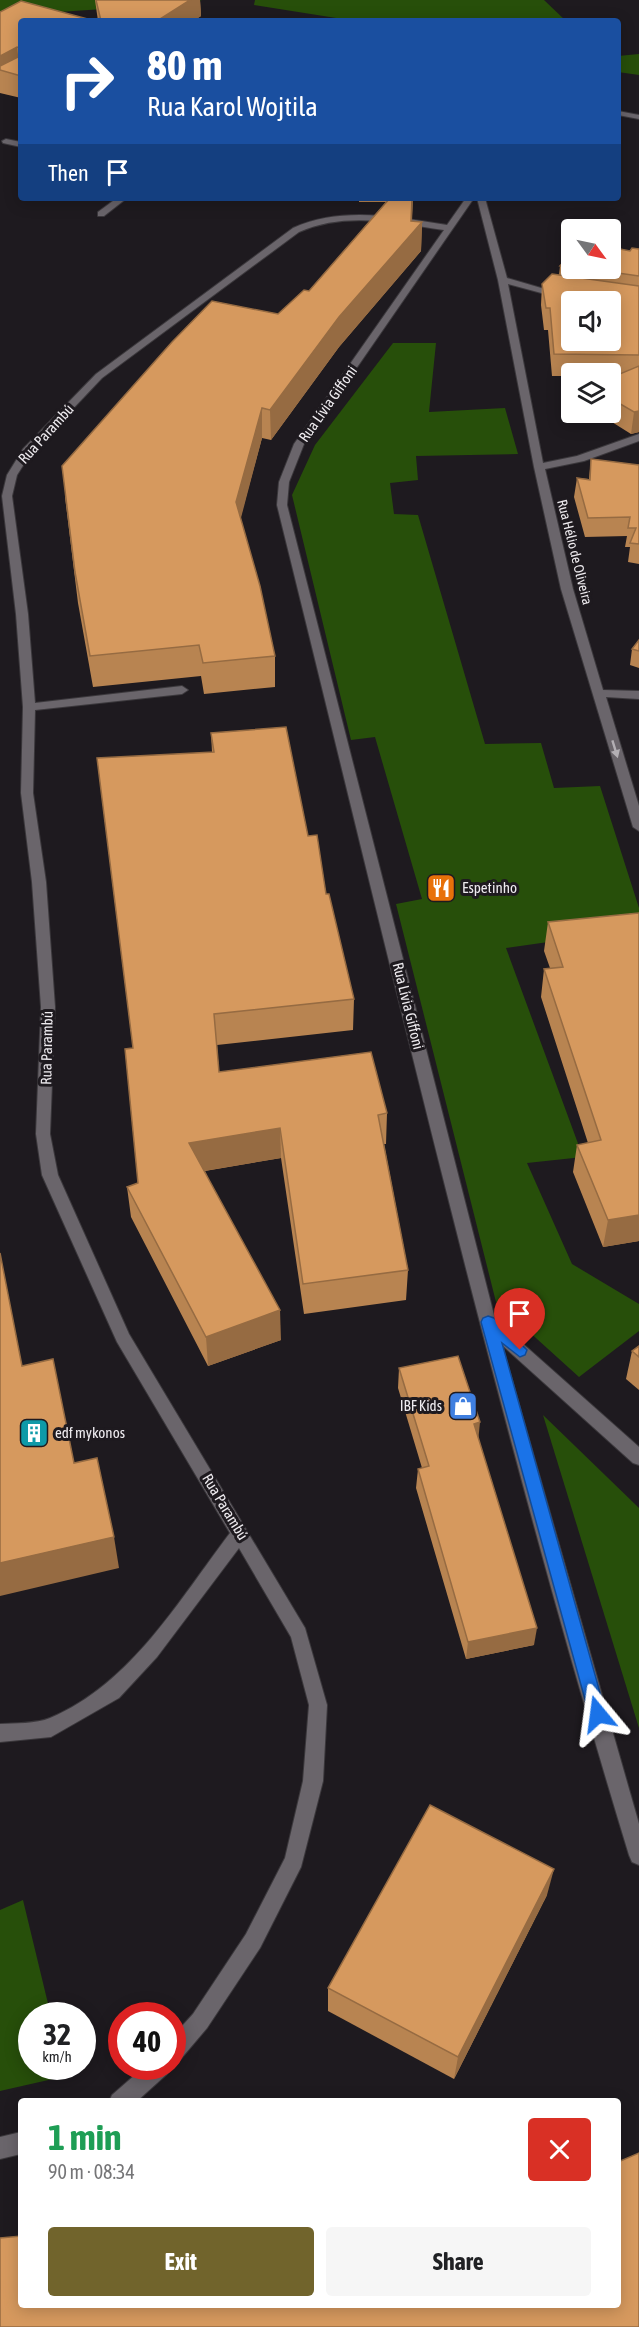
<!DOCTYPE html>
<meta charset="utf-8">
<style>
:root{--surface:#fff;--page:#f6f6f6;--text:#202124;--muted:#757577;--accent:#71642c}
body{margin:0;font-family:"Asap Condensed",sans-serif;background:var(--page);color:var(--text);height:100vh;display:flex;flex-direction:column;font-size:22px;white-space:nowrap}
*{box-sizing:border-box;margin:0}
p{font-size:20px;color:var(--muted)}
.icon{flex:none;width:33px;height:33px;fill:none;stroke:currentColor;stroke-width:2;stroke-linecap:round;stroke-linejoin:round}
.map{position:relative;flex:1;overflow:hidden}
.drawer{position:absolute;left:18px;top:2098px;width:603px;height:210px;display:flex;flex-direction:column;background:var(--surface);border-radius:6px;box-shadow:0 3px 15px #0003}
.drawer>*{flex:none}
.top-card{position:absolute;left:18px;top:18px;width:603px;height:183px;border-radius:6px;box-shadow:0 3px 15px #0003;background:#1a4fa0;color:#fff;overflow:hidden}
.needle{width:39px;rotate:123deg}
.buttons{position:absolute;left:561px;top:219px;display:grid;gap:12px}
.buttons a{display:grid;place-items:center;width:60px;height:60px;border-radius:6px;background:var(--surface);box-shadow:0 3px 15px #0003;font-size:30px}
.speed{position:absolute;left:18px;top:2002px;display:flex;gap:12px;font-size:30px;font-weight:700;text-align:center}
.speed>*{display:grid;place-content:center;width:78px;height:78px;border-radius:50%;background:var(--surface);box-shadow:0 3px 15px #0003;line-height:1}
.speed small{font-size:15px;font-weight:400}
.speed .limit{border:9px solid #d22;background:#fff;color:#111}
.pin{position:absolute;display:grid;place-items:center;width:51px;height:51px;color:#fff;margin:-62px -26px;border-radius:50% 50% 50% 0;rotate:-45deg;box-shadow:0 0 6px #0007}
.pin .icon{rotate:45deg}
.me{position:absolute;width:66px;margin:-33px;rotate:344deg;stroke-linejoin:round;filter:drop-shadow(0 0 4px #0008)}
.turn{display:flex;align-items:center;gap:21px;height:126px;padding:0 30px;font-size:27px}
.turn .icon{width:78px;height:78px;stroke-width:2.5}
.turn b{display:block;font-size:42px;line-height:51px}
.then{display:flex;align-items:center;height:57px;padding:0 30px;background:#0003;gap:12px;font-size:22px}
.round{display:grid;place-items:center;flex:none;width:63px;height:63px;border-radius:6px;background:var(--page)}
.summary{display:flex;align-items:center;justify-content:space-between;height:102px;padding:0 30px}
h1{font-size:36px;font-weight:700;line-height:45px;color:#1e9e55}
.action{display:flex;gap:12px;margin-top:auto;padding:12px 30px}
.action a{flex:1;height:69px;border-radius:6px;background:var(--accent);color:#fff;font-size:24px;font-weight:700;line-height:69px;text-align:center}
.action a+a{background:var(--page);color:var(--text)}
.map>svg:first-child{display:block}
</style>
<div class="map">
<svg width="639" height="2327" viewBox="0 0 639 2327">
<rect width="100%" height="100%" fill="#1e1a1f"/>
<g fill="#274f0a">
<polygon points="0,0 202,0 192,3 0,16"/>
<polygon points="255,0 544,0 566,21 355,21 254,5"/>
<polygon points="639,54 639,75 618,72 618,56"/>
<polygon points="393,343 436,343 429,412 505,408 518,454 416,456 418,480 390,483 394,514 418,515 485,744 541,743 554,788 600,786 639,908 639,929 506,948 583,1157 527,1163 572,1264 639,1304 639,1331 579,1377 496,1302 396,904 422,899 375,737 351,740 292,495 315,445"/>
<polygon points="543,1415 639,1508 639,1728"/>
<polygon points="23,1900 51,2016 32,2016 32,2067 64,2067 66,2076 0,2091 0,1910"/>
</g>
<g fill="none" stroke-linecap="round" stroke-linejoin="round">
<g stroke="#3b383c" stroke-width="2">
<g id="minor">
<polygon points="618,111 639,115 639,119 618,115"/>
<polygon points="6,139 21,142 21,147 3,143 2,141"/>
<polygon points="117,198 127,198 104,216 98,216 98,212"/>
<path d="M466,198H474L304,444L289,482L287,505L495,1319L639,1447V1465L633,1463L502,1345L639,1824V1865L632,1862L629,1855C493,1410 389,956 277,505L279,482L294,444L444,230C395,223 346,211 299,232L102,378L31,453L17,475L12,496L28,614L35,703L182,686L188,690L182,694L35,710L33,793L46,882L55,1007L50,1134L58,1175L129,1334L305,1628L327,1705L323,1781L301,1867L260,1948L207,2028L179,2061L172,2064V2037L193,2014L246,1934L285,1858L303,1781L309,1705L291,1637L239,1548L157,1657L119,1698L51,1737L0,1742V1724C15,1723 36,1724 50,1718C131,1684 179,1600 230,1533L117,1342L42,1175L36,1134L41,1007L32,882L21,793L23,707L16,614L2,496L7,475L23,449L96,374L293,228C343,206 394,217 447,225Z"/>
<polygon points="477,198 485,198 507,278 565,295 560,298 508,284 543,463 577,456 639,434 639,441 584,461 545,469 573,589 603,690 639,691 639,699 606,697 639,806 639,831 633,827 561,589 534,467 498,280"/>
<polygon points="144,2067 170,2067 167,2074 136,2102 109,2102 112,2095"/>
<polygon points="21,2132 21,2154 0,2159 0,2137"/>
</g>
</g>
<use href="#minor" fill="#6a656b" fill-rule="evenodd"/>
</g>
<g fill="#b88451">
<polygon points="95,0 200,0 201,16 193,21 98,21"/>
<polygon points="0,12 21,21 21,98 0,93"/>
<polygon points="359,198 413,198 412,221 422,222 421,251 339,347 271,440 262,438 240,519 275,656 275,687 204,694 201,676 93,687 78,603 65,497 278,314 309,291 386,202 359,202"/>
<polygon points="639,249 639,432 631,434 596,412 610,412 610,378 613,377 610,377 610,374 572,374 572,376 552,376 548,330 544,330 541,305 542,284 559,275 560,266 572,255 572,268 610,268 630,251"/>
<polygon points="591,459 639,465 639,564 628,562 630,547 625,547 627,536 585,537 574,497 577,478 589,479"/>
<polygon points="639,640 639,668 630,665 632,649"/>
<polygon points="211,733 308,836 326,894 354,999 353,1030 217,1045 219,1072 387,1113 386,1144 384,1144 408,1270 406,1300 304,1314 281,1158 205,1171 281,1340 208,1366 131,1217 127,1187 138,1183 133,1048 101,790 212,752"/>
<polygon points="639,913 639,1241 603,1247 573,1172 577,1145 588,1143 541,997 544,969 550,968 544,951 548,922"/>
<polygon points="639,1346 639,1390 626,1379 632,1351"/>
<polygon points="399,1368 478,1439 534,1645 466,1659 416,1488 418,1469 422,1468 398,1388"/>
<polygon points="547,1895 454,2079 328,2011 328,1988"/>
</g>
<g fill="#966b42">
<polygon points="190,0 200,0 201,16 193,21 157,21"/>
<polygon points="17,47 20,70 0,70 0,56"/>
<polygon points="412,199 411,235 422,222 421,251 339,347 271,440 270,410"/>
<polygon points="262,408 262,438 237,533 236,502"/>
<polygon points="639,411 639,432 631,434 634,412"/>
<polygon points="280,1128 281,1158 192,1173 189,1143"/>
<polygon points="639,1215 639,1241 603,1247 608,1220"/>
<polygon points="280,1310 281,1340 208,1366 206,1337"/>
<polygon points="480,1422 478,1442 474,1424"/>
<polygon points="114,1537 119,1568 0,1596 0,1563"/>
<polygon points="537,1628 534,1645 466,1659 468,1642"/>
<polygon points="554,1869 547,1895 454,2079 458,2057"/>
</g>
<g fill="#d6995e" stroke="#966b42" stroke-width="1.5" fill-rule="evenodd">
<polygon points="96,0 190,0 157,21 101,21"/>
<polygon points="21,1 95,21 21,21 21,76 0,70 0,66 20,56 20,48 17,47 0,56 0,12"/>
<polygon points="390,198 412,199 411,221 422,222 339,317 270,410 262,408 236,502 260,586 275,656 203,663 199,645 90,656 75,572 62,466 172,342 212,301 278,314 304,290 309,291"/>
<polygon points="610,247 630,251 632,248 639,249 639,276 583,268 610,268"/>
<polygon points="572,255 572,267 560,266 569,256"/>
<path d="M552,274L639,286V355L554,354L550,308H546L542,284ZM572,302H610V340H572Z"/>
<polygon points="639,366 639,411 634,412 610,398 610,378"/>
<polygon points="591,459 639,465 639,544 630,543 636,528 628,528 630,517 588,518 577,478 590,480"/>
<polygon points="639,640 639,651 632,649"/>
<polygon points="286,727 308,836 317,835 326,894 329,894 354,999 214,1014 219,1072 371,1052 387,1113 378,1115 408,1270 303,1284 280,1128 189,1143 280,1310 206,1337 127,1187 138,1183 125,1049 133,1048 97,758 214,752 211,733"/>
<polygon points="639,913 639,1215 608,1220 577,1145 601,1140 544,969 563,967 548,922"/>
<polygon points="0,1253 22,1366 53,1359 74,1463 97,1458 114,1537 0,1563"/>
<polygon points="639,1346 639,1357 632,1351"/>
<polygon points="458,1356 480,1422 474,1424 537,1628 468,1642 418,1469 429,1466 399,1368"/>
<polygon points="430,1805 554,1869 458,2057 328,1988"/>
<polygon points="639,2153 639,2327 0,2327 0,2238 21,2236 21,2306 618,2306 618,2162"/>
</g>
<defs><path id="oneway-solid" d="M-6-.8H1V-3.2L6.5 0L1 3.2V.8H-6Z" transform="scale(1.5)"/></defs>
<use fill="#b3afb4" href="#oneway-solid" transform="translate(615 749) rotate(73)"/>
<polygon fill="#1a73e8" stroke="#114b97" stroke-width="1.5" points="488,1316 494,1318 527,1350 525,1355 520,1357 502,1343 606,1714 604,1720 598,1723 592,1720 589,1714 481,1322 483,1318"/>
<defs>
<g id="restaurant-square" transform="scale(1.5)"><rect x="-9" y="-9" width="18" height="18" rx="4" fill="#e8710a" stroke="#1e1a1f"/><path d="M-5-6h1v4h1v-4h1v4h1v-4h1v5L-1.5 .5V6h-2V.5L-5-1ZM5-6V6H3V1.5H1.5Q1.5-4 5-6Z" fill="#fff"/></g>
<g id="shop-square" transform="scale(1.5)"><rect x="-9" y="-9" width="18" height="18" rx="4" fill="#3f7fe0" stroke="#1e1a1f"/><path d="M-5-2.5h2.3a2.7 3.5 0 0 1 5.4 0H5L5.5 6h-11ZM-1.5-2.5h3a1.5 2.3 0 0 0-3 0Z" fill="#fff"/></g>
<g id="building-square" transform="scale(1.5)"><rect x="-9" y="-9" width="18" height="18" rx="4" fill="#0f9aa8" stroke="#1e1a1f"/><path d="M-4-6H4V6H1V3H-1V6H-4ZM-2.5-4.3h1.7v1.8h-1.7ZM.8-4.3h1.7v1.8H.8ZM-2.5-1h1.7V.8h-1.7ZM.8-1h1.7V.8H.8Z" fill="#fff"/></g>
</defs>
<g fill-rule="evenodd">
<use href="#restaurant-square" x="441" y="888"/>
<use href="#shop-square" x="463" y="1406"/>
<use href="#building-square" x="34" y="1433"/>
</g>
<g text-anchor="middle" stroke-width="6" stroke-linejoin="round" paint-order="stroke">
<g font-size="14" fill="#eeebef" stroke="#1e1a1f">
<text transform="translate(575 552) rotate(76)" y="5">Rua Hélio de Oliveira</text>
</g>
<g font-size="15" fill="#eeebef" stroke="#1e1a1f">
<text transform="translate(328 404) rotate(-55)" y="5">Rua Lívia Giffoni</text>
<text transform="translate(46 434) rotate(-48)" y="5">Rua Parambú</text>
<text transform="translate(408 1006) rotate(76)" y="5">Rua Lívia Giffoni</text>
<text transform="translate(47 1048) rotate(-89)" y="5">Rua Parambú</text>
<text transform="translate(225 1507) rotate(59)" y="5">Rua Parambú</text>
</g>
<g font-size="15" fill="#eeebef" stroke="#1e1a1f" text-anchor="start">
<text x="462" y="893">Espetinho</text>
<text x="442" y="1411" text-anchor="end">IBF Kids</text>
<text x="55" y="1438">edf mykonos</text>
</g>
</g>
</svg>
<div class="buttons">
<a><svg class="needle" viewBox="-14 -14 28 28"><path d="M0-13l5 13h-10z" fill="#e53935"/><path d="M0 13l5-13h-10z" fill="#757577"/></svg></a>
<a><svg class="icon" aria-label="sound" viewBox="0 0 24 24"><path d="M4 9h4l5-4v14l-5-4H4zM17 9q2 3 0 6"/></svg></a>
<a><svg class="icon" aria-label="layers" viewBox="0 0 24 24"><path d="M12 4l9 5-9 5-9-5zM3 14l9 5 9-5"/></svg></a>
</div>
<div class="speed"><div>32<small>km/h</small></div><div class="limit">40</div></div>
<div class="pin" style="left:520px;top:1350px;background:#d93025"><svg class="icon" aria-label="arrive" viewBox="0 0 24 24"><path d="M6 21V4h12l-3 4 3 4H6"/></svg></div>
<svg class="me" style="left:598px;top:1714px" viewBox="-20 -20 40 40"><path d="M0-17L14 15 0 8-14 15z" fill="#1a73e8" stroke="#fff" stroke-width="4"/></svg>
<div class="top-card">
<div class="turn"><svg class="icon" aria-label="right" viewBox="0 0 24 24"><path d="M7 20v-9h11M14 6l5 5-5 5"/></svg><div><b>80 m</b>Rua Karol Wojtila</div></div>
<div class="then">Then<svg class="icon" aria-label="arrive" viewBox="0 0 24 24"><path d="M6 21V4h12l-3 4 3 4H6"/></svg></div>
</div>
<section class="drawer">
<div class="summary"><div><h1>1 min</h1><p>90 m · 08:34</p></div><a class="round" style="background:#d93025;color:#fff"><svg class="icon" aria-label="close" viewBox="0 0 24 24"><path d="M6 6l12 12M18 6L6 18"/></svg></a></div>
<div class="action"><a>Exit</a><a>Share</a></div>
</section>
</div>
